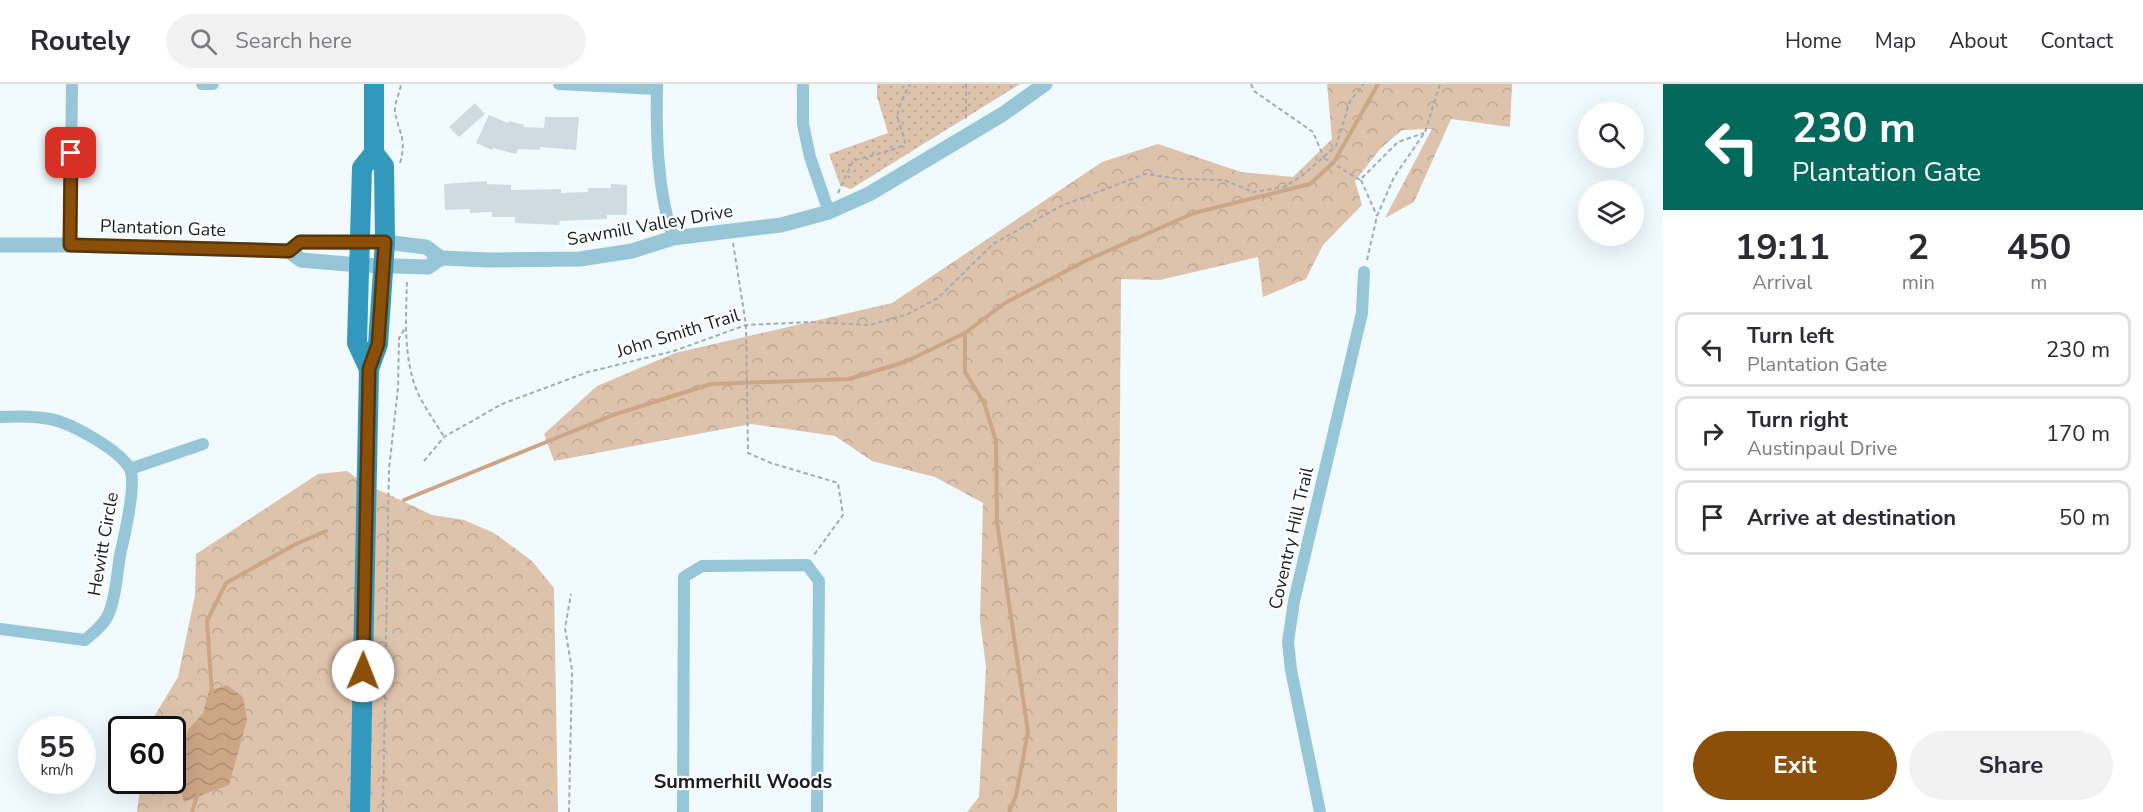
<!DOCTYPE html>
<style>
:root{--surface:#fff;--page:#f2f2f3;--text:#2b2b33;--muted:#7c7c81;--line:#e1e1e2;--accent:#8a500a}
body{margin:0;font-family:"Nunito Sans",sans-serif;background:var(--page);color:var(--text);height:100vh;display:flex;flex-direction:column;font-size:22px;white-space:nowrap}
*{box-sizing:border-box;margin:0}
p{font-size:20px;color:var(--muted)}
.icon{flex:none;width:33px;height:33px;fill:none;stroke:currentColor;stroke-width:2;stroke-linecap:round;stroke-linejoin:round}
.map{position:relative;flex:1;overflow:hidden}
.side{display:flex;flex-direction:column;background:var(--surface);width:480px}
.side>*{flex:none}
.guide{background:#00695c;color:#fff;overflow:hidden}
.tools{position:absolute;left:1578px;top:18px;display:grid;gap:12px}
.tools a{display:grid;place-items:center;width:66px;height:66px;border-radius:50%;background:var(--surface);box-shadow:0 6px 24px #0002;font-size:30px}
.speed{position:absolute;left:18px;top:632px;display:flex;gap:12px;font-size:30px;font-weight:700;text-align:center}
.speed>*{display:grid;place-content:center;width:78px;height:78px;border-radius:50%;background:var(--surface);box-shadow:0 6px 24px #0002;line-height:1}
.speed small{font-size:15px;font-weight:400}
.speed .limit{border:3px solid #111;border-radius:9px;background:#fff;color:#111}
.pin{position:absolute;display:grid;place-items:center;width:51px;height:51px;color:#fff;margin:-26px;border-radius:12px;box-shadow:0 3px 9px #0006}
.me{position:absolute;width:66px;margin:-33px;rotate:1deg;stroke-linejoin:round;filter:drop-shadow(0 0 4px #0008)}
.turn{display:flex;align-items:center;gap:21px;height:126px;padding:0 30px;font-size:27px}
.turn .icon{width:78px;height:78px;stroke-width:2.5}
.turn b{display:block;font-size:42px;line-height:51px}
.eta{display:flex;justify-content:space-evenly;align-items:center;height:102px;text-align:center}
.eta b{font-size:36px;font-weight:700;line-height:42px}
.action{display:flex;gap:12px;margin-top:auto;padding:12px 30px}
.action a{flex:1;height:69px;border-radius:36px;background:var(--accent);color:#fff;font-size:24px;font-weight:700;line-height:69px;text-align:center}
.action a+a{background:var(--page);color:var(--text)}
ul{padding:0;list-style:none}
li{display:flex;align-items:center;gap:18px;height:75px;margin:0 12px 9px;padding:0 18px;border:3px solid var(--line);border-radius:12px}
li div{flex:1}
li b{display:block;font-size:22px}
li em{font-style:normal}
header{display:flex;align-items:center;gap:36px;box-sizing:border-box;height:84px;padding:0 30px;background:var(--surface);border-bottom:2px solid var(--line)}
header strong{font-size:28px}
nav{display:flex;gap:33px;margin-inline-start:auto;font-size:21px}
.search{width:420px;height:54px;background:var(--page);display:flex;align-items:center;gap:15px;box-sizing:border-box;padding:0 21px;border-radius:33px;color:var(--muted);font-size:22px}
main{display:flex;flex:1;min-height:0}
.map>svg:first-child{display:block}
</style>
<header>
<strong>Routely</strong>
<div class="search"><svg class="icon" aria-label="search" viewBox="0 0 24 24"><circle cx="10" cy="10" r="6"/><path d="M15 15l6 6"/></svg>Search here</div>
<nav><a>Home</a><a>Map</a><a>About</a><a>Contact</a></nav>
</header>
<main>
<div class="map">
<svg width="1663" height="728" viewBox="0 0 1663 728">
<defs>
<pattern id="forest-crowns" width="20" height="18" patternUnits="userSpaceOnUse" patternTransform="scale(1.5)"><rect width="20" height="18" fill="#dec3ac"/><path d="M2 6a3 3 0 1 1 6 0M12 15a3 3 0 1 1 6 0" fill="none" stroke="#bea794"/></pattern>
<pattern id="park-dots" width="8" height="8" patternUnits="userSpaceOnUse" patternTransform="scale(1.5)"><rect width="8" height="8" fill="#dec3ac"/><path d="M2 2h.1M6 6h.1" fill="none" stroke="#bea794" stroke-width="1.8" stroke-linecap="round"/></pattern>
<pattern id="water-waves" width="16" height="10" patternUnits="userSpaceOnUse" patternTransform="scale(1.5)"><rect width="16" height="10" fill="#cda685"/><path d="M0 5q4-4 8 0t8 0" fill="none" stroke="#af8e73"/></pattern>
</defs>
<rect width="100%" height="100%" fill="#f1fafe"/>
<g fill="url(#forest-crowns)">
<polygon points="1327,0 1512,0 1510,43 1451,35 1414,118 1385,134 1432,45 1402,46 1380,65 1355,97 1362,121 1323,161 1306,195 1263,213 1258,173 1160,196 1121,195 1117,728 967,728 979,713 986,583 980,536 983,419 935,393 872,377 835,352 751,340 554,377 544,350 597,302 675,269 892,219 1102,78 1158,60 1241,88 1293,93 1332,55"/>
<polygon points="347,387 362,398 432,431 464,436 494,449 532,477 554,504 558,728 137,728 141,696 172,696 172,645 150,645 152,636 178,593 195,511 196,470 318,390"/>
</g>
<polygon fill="url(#park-dots)" points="877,0 1020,0 851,105 840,101 829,70 888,49 877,13"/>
<polygon fill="url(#water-waves)" points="227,601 243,613 247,636 229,701 184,718 176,687 188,646 203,629 209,607"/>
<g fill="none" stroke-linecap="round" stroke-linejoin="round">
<g stroke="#cda685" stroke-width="4">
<polyline points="965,249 965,288 984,319 996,357 997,438 1028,648 1016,712 1009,728"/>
<polyline points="404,416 613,331 711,300 849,295 905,278 965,249 1005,219 1085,177 1194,129 1310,100 1334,78 1378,0"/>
<polyline points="212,611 207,537 226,499 296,460 326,447"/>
<polyline points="192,728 198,709"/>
</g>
</g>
<g fill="#cedce2">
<polygon points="475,19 485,30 459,53 449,43"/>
<polygon points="489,31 508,39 509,37 524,41 523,43 544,44 545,33 579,33 576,66 540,63 540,66 518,65 516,70 493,64 492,66 476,59"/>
<polygon points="487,97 487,100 511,101 511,106 561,105 561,109 588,108 588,104 611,104 611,100 627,101 627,131 607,131 607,135 560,137 559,141 515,139 515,133 492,133 492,128 470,129 470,125 445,126 444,100"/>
</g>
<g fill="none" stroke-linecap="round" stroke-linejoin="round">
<g stroke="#a4acaf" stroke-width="2" stroke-dasharray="4.5 3" stroke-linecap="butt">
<polyline points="966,0 966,36"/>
<polyline points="1251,0 1254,7 1313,48 1324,74"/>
<polyline points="1324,74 1360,96 1398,58 1424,49"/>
<path d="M400,79C407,54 399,50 395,28C394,19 400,9 401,0"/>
<polyline points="1361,96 1377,132"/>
<path d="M838,109L853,77L898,64L905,59C904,50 899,42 898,34C897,23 905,10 910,0"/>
<polyline points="733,159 746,241 748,369 771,379 838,399 843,431 814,471"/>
<polyline points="1367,176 1377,132 1394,93 1425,48 1440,0"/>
<path d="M407,198C406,229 404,262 412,292C417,314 433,334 444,353"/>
<polyline points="424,377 444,353 502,320 588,288 674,267 746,241 811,238 870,241 908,230 938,214 993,160 1061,122 1145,90 1180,95 1224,96 1253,108 1284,103 1303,91 1336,62 1350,17 1364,0"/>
<polyline points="383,728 389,385 398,304 399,254 406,243"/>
<polyline points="569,728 572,586 565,544 571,510"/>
</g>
<g stroke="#97c6d9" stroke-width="12">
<polyline points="202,0 213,0"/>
<polyline points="559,0 657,5"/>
<path d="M657,0C656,51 657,105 673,154"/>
<polyline points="803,0 803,40 810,73 829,128"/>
<polyline points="70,161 72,0"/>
<path d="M0,333C17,332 34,332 50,335C71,339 120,366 130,385C137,400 124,454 120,471C117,490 116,512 109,529C105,540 93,549 85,556L0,545"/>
<polyline points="130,385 203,360"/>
<polyline points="683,728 684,493 702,482 807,481 819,497 817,728"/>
<polyline points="1320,728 1291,586 1288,558 1294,517 1362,229 1364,188"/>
</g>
<g stroke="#97c6d9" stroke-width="15">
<polyline points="385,158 426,163 441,174 489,176 580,175 632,167 673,154 781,141 829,128 869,110 1003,30 1045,0"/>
<polyline points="0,161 70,161 289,167 301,176 359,181 428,183 441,174"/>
<polyline points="289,167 300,158 360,159"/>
</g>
<g stroke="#3299bc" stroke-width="20">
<polyline points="369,285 357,259 362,84 374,69"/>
<polyline points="360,728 369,285 378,260 385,158 384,82 374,69 374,0"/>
</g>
</g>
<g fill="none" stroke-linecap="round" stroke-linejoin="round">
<g stroke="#5a3406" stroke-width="15">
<polyline id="route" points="71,69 70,161 289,167 300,158 385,158 378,260 369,285 363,587"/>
</g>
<use href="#route" stroke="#8a500a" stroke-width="10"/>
</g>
<g text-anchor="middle" stroke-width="4.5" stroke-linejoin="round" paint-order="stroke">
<g font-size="18" fill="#191e20" stroke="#fff">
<text transform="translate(650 141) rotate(-10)" y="6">Sawmill Valley Drive</text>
<text transform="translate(163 144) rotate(2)" y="6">Plantation Gate</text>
<text transform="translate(678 249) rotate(-17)" y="6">John Smith Trail</text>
<text transform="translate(1291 454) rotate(-77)" y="6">Coventry Hill Trail</text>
<text transform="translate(103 460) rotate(-80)" y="6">Hewitt Circle</text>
</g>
<g font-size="20" font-weight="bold" fill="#191e20" stroke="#fff">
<text x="743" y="704">Summerhill Woods</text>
</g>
</g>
</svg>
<div class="tools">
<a><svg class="icon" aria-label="search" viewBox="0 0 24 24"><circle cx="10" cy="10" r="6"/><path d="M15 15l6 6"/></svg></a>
<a><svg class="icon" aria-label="layers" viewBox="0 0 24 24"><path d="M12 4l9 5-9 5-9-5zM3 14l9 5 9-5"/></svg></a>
</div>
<div class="speed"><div>55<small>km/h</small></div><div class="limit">60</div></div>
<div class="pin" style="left:71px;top:69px;background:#d93025"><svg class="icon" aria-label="arrive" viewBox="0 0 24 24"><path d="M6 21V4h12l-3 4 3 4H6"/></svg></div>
<svg class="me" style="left:363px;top:587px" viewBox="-20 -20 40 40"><circle r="19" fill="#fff"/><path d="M0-13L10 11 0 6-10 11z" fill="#8a500a"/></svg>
</div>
<section class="side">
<div class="guide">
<div class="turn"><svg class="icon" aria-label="left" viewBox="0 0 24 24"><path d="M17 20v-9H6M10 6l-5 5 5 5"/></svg><div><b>230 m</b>Plantation Gate</div></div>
</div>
<div class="eta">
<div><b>19:11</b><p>Arrival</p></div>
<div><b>2</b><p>min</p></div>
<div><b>450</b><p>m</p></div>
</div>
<ul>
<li><svg class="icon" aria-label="left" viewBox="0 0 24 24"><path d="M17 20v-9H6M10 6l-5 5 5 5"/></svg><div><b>Turn left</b><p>Plantation Gate</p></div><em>230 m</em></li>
<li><svg class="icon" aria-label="right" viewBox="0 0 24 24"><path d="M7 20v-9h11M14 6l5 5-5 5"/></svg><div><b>Turn right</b><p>Austinpaul Drive</p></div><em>170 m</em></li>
<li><svg class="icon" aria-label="arrive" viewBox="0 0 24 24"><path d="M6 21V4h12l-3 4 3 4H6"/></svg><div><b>Arrive at destination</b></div><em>50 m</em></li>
</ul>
<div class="action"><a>Exit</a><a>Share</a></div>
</section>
</main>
